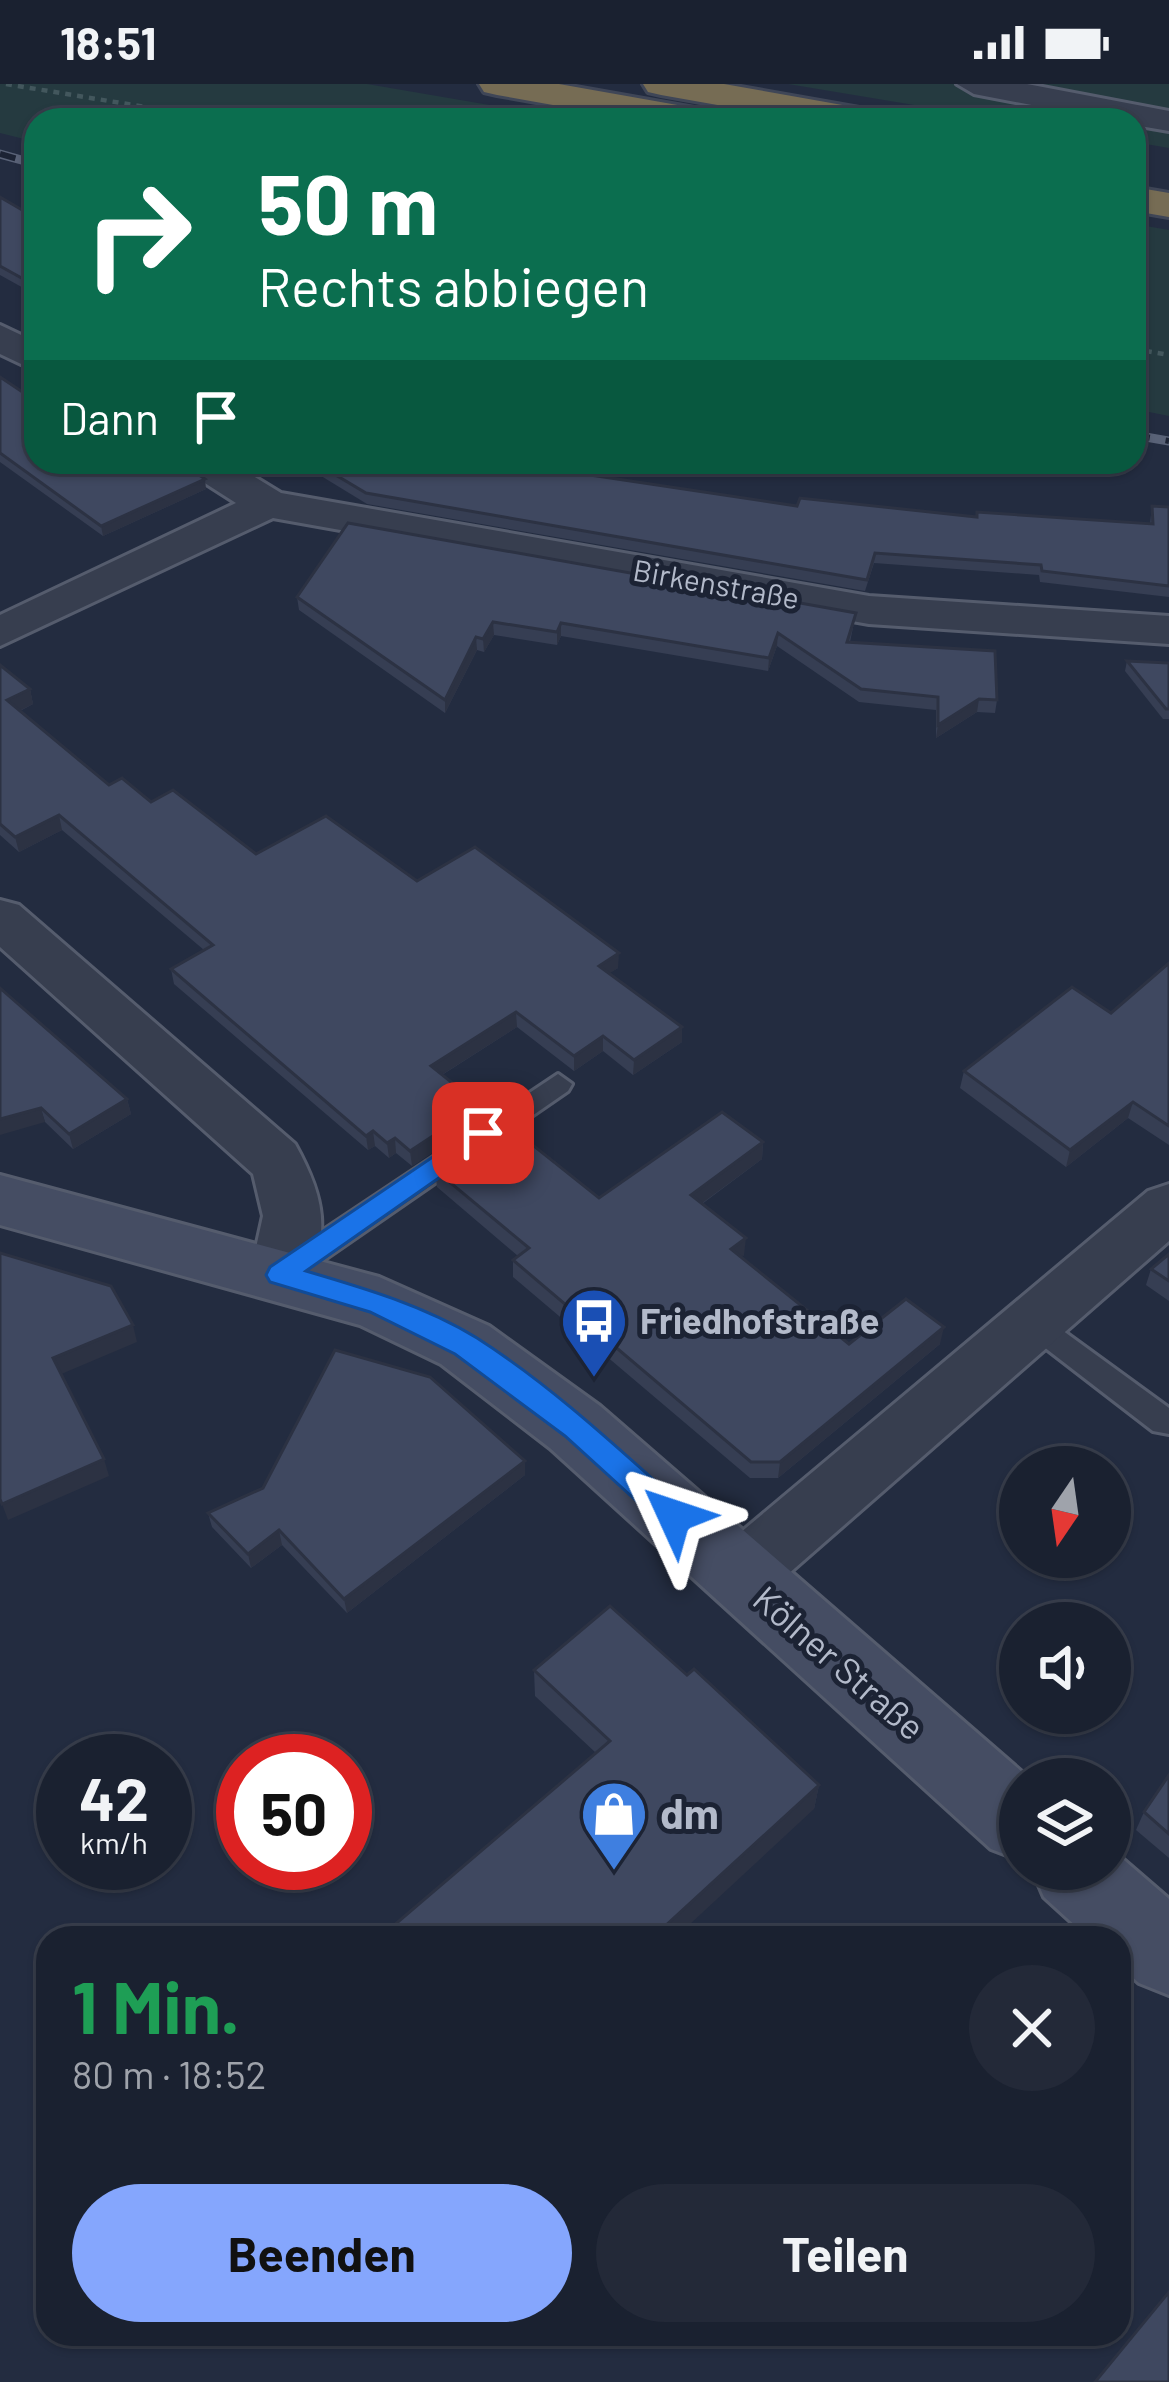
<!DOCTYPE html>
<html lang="de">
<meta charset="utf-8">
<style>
:root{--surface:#1a2130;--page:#232938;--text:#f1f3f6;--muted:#9fa3ab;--line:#383e4c;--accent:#85a6fd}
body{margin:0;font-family:Barlow,sans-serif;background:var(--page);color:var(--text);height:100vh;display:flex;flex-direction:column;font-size:45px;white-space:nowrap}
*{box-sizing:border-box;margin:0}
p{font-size:39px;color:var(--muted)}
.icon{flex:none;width:66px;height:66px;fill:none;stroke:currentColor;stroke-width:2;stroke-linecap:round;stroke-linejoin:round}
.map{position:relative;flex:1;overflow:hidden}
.sheet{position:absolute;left:36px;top:1842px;width:1095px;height:420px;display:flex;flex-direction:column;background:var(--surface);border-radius:36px;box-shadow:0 3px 9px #0004,0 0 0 3px var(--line)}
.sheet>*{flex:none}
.guide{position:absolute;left:24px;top:24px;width:1122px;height:366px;border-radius:36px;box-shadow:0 3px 9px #0004,0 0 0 3px var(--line);background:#0b6e4f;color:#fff;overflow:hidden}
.needle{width:78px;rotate:193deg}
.tools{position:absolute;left:999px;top:1362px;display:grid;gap:24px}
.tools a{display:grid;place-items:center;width:132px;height:132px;border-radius:50%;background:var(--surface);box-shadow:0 3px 9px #0004,0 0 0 3px var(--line);font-size:60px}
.speed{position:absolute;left:36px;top:1650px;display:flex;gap:24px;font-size:60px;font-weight:700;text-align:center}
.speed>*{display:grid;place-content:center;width:156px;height:156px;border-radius:50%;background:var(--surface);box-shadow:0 3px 9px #0004,0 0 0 3px var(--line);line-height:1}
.speed small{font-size:30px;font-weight:400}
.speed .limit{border:18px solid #d22;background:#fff;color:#111}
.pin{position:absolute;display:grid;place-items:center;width:102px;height:102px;color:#fff;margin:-51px;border-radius:24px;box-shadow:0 6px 18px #0006}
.me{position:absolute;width:132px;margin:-66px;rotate:312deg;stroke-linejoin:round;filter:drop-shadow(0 0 9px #0008)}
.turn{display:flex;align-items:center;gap:42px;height:252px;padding:0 36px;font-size:54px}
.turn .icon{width:156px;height:156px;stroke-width:2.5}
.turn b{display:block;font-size:84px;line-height:102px}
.then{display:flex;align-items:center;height:114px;padding:0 36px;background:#0003;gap:24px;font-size:45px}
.round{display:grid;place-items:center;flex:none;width:126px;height:126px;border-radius:63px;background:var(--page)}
.headline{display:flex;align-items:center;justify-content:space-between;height:204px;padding:0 36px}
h1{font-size:72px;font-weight:700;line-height:90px;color:#1e9e55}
.button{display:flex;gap:24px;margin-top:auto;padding:24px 36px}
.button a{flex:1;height:138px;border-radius:72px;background:var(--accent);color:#111;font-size:48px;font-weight:700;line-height:138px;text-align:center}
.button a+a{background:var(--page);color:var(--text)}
.status{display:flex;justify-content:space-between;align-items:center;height:84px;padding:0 60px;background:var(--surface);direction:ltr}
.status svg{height:33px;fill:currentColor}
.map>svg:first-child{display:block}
</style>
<div class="status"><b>18:51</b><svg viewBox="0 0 49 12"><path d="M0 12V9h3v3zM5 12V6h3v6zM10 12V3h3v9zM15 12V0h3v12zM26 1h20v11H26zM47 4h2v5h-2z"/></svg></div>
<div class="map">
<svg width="1169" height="2298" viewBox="0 0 1169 2298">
<rect width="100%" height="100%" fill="#232c40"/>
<g fill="#253a40">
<polygon points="0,0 367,0 577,36 36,36 36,58 0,49"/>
<polygon points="788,0 1169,0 1169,64 1134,58 1134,36 1004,36"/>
<polygon points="1134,140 1169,146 1169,332 1134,325"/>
</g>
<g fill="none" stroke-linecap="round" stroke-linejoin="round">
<g stroke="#555c6d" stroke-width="6">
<g id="service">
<polygon points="558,990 572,1000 568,1007 296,1195 274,1195 270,1187 274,1179"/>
<polygon points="1033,1225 1169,1324 1169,1350 1153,1347 1022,1246 1017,1237 1022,1228"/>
</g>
</g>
<g stroke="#555c6d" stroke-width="6">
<g id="minor">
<polygon points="957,0 1027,0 1169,27 1169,47 1134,41 1134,36 1110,36 974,10"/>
<polygon points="0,241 36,258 36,287 0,270"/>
<polygon points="180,378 230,378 281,409 869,512 1169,532 1169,560 869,540 273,434 0,562 0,531 236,419 186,387"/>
<path d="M0,816L19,821L295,1060C325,1114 332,1150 302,1208L280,1215L258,1208L250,1191L263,1132L253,1090L0,863Z"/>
<polygon points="1169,1100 1169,1157 763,1512 739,1520 715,1512 705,1491 715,1470 1148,1107"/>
</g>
</g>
<g stroke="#555c6d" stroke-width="6">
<g id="secondary">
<polygon points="0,1091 379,1193 489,1242 600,1322 1030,1695 1020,1695 1020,1776 991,1765 550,1364 441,1280 360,1241 0,1141"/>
<polygon points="1110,1764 1169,1815 1169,1911 1139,1899 1119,1881 1119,1854 1089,1854 1044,1813 1032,1785 1110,1785"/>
</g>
</g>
<g stroke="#3f4657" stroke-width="6">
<g id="motorway">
<polygon points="479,0 559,0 700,25 713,28 719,36 637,36 497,11 484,8"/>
<polygon points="643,0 724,0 865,25 878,28 884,36 802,36 661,11 648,8"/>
<polygon points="1134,103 1169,109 1169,133 1134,127"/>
</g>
</g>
<g stroke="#43575d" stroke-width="4.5" stroke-dasharray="6 6" stroke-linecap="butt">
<polyline points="6,0 224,36"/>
<polyline points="1134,265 1169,271"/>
</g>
<use href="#service" fill="#373e4f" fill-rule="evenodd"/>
<use href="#minor" fill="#373e4f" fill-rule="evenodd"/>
<use href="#secondary" fill="#454d63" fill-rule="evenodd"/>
<use href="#motorway" fill="#766c54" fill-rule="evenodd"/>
<g stroke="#596277" stroke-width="9">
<g id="rail">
<polyline points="0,70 36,80"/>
<polyline points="1134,351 1169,357"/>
</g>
</g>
<use href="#rail" stroke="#1c2334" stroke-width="6" stroke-dasharray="16" stroke-linecap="butt"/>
</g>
<g fill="#363e53">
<polygon points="0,113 36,134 36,211 0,191"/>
<polygon points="0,293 36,378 206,405 103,452 0,378"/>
<polygon points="238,378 524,378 523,381 797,422 977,433 1150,440 1152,422 1169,423 1169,513 1040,498 1039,491 874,479 865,507 367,420 313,387 263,379 250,385"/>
<polygon points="297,513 856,529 850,558 997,616 995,629 977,628 936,654 936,626 859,618 777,562 768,587 561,552 557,561 494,551 484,568 477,566 445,629 299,526"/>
<polygon points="1127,577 1169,579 1169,635 1163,635 1125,587"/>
<polygon points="0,581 30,605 33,620 20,627 109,701 151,718 256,770 417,797 618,884 609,889 682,943 682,958 633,991 603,967 574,987 517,943 442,991 481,1036 412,1082 396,1069 389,1074 375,1062 368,1066 174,900 171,885 204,866 62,746 19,768 0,751"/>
<polygon points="1169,879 1169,1061 1128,1034 1066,1083 960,1004 964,987 1111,929"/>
<polygon points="0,904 127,1015 131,1030 73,1065 45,1038"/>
<polygon points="763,1058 762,1075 702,1120 744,1171 741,1173 849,1260 940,1260 778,1394 750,1394 513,1193 513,1176 518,1172 437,1103 435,1086 599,1114"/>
<polygon points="1169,1170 1169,1217 1146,1201 1151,1185"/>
<polygon points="525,1377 525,1391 347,1529 282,1461 251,1484 212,1443 208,1429"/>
<polygon points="534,1586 687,1591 819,1701 814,1725 596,1669 535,1612"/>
<polygon points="1169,1691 1169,1774 1136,1746 1144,1728"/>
</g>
<g fill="#2c3243">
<polygon points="249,378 263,378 263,379 250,385"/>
<polygon points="205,395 206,405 103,452 101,442"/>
<polygon points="493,538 494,551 484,568 483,555"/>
<polygon points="561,539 561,552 557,561 557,548"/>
<polygon points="778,549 777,562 768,587 769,574"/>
<polygon points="476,553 477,566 445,629 445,616"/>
<polygon points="30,605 33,620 11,631 7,616"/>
<polygon points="979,615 977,628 936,654 938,641"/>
<polygon points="59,731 62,746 19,768 15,753"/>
<polygon points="619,869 618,884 599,896 599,882"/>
<polygon points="516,928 517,943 432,997 431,982"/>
<polygon points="682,943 682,958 633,991 634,976"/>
<polygon points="603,952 603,967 574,987 574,972"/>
<polygon points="127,1015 131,1030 73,1065 69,1050"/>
<polygon points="1133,1018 1128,1034 1066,1083 1070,1066"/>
<polygon points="480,1021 481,1036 412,1082 410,1067"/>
<polygon points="41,1024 45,1038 0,1051 0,1035"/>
<polygon points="373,1047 375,1062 368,1066 366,1052"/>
<polygon points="395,1054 396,1069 389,1074 387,1059"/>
<polygon points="763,1058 762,1075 690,1128 691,1111"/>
<polygon points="746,1154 744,1171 730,1182 731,1165"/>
<polygon points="133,1241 137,1258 59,1291 53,1274"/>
<polygon points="944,1243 940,1260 778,1394 780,1378"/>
<polygon points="104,1375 109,1392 8,1436 2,1420"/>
<polygon points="525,1377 525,1391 347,1529 344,1515"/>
<polygon points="279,1446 282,1461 251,1484 248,1470"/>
<polygon points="819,1701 814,1725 675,1854 652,1854"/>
</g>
<g fill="#3f4860" stroke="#2c3243" stroke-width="3">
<polygon points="0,113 36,134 36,202 0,182"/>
<polygon points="0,293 36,317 36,378 180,378 205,395 101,442 0,369"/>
<polygon points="314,378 518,378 517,380 797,422 800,414 977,433 977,428 1153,440 1152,422 1169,423 1169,502 1042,487 1041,481 875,469 867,496 366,409"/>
<polygon points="348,439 856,529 847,558 995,567 997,616 979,615 938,641 938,613 861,605 778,549 769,574 561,539 557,548 493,538 483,555 476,553 445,616 297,513"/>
<polygon points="1127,577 1169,579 1169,625 1166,625"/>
<polygon points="0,581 30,605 7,616 109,701 122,694 151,718 173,706 256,770 326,732 417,797 475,763 619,869 599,882 682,943 634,976 603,952 574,972 516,928 431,982 480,1021 410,1067 395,1054 387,1059 373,1047 366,1052 171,885 213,861 59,731 15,753 0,740"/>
<polygon points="1169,879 1169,1042 1133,1018 1070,1066 964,987 1072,903 1111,929"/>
<polygon points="0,904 9,912 127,1015 69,1050 41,1024 0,1035"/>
<polygon points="722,1028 763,1058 691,1111 746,1154 731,1165 849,1260 906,1215 944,1243 780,1378 751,1378 513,1176 529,1164 435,1086 505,1039 599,1114"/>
<polygon points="0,1169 111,1202 133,1241 53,1274 104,1375 2,1420 0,1415"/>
<polygon points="1169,1170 1169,1197 1151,1185"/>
<polygon points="335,1266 430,1293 525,1377 344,1515 279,1446 248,1470 208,1429 263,1404"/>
<polygon points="610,1522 687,1591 694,1585 819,1701 652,1854 379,1854 610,1657 534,1586"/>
<polygon points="1169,1691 1169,1750 1144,1728"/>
<polygon points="1169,2208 1169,2298 1095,2298"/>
</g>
<path fill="#1a73e8" stroke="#114b97" stroke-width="3" d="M483,1039L496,1049L493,1056L306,1187C364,1204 425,1222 477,1254C552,1302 618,1364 684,1423L689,1432L684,1441L674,1445L663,1441L565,1352L455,1270L370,1228L270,1198L266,1191L270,1183Z"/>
<defs>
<g id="bus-pin" transform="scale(3.45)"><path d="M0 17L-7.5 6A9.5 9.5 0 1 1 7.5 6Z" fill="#1a4fb4" stroke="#1c2334"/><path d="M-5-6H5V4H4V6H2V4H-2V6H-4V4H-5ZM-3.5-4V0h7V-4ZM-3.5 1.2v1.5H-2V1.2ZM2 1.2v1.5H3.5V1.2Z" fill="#fff"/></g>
<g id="shop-pin" transform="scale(3.45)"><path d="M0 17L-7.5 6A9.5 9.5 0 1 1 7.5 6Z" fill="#3f7fe0" stroke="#1c2334"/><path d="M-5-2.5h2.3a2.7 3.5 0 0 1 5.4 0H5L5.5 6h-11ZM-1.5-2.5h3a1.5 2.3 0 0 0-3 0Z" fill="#fff"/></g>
</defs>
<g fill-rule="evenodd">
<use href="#bus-pin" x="594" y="1237"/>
<use href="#shop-pin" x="614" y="1730"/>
</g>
<g text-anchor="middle" stroke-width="10" stroke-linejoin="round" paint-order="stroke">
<g font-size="30" fill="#b3baca" stroke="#1c2334">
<text transform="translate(716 501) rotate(10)" y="10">Birkenstraße</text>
</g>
<g font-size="36" font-weight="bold" fill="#b3baca" stroke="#1c2334" text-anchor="start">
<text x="640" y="1250">Friedhofstraße</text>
</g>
<g font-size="36" fill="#b3baca" stroke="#1c2334">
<text transform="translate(839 1579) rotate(41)" y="13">Kölner Straße</text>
</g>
<g font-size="42" font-weight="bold" fill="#b3baca" stroke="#1c2334" text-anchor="start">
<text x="660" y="1745">dm</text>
</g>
</g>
</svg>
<div class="tools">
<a><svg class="needle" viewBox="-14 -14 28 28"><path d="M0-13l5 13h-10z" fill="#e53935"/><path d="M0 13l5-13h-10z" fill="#9fa3ab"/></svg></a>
<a><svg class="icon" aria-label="sound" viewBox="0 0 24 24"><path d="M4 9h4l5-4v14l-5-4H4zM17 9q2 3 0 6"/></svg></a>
<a><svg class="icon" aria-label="layers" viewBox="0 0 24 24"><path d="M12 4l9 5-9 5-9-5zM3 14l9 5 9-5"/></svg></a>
</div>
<div class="speed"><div>42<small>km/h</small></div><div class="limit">50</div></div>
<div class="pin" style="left:483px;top:1049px;background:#d93025"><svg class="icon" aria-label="arrive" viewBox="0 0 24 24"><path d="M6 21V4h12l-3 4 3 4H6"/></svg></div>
<svg class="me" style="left:674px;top:1432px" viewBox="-20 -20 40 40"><path d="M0-17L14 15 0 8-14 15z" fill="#1a73e8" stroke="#fff" stroke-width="4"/></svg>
<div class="guide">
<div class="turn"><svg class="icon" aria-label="right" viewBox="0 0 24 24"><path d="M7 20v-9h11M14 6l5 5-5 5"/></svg><div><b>50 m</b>Rechts abbiegen</div></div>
<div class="then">Dann<svg class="icon" aria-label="arrive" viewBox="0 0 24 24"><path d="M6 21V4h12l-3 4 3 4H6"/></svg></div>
</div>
<section class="sheet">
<div class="headline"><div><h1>1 Min.</h1><p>80 m · 18:52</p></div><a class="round"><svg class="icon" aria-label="close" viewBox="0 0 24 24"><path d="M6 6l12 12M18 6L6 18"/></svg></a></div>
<div class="button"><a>Beenden</a><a>Teilen</a></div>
</section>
</div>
